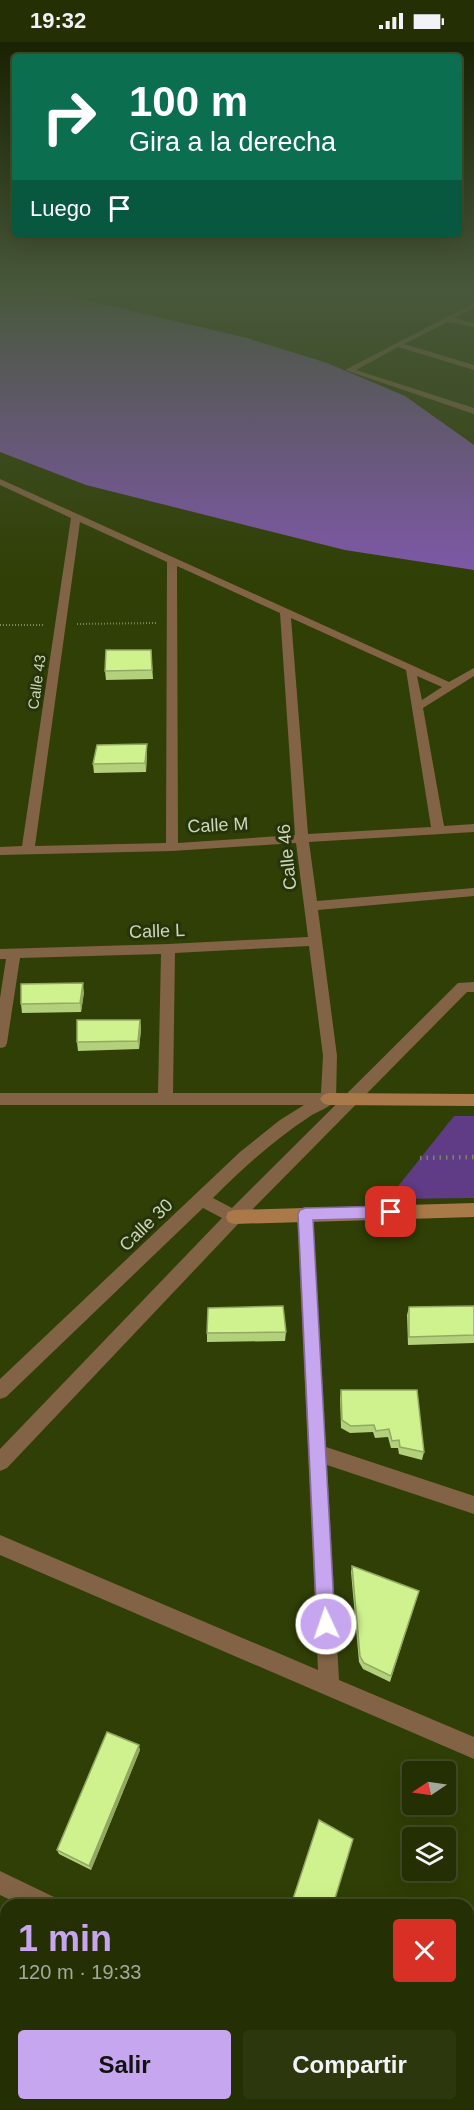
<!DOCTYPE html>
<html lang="es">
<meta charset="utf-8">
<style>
:root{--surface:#242f04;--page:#2c370e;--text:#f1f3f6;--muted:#a3a99a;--line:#414a26;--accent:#c7a6f0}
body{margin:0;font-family:Helvetica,sans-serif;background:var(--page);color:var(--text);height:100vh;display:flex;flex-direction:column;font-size:22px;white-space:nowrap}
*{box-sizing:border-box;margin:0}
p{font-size:20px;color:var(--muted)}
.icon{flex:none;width:33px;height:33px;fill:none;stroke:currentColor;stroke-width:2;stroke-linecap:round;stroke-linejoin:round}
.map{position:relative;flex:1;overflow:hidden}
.details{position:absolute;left:0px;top:1857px;width:474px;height:212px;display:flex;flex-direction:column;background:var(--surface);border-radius:18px 18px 0 0;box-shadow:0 6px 24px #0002,0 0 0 2px var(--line)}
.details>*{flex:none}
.banner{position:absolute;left:12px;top:12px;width:450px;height:183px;border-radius:6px;box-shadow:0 6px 24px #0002,0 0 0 2px var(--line);background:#0b6e4f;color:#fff;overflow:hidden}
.needle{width:39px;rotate:257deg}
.fabs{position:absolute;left:402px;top:1719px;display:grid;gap:12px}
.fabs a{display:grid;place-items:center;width:54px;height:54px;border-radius:6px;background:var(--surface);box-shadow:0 6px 24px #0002,0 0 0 2px var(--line);font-size:30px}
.pin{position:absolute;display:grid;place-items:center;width:51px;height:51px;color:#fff;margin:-26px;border-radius:12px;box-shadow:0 3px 9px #0006}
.me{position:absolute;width:66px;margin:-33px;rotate:357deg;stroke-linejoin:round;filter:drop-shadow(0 0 4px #0008)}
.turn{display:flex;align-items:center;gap:21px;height:126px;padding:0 18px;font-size:27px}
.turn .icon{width:78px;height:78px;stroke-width:2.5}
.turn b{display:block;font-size:42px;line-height:51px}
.then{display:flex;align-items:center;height:57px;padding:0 18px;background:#0003;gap:12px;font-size:22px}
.round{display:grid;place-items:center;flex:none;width:63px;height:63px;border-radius:6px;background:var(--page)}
.summary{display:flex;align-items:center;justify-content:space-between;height:102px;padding:0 18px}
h1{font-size:36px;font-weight:700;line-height:45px;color:var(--accent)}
.primary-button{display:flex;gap:12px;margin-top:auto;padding:12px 18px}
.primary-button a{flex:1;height:69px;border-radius:6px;background:var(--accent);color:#111;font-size:24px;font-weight:700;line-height:69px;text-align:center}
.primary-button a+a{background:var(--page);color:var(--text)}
.status{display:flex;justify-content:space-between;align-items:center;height:42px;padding:0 30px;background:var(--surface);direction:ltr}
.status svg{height:16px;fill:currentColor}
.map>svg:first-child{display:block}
</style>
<div class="status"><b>19:32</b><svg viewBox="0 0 49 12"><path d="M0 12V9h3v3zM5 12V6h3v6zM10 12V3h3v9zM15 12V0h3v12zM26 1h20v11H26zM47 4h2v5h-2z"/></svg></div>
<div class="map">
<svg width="474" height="2068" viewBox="0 0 474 2068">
<rect width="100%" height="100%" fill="#303f05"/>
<polygon fill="#603b86" points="454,1074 474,1074 474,1156 388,1157"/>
<polygon fill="#8058ab" points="0,248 38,248 69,254 247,296 327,321 405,354 474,403 474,528 345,508 86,443 0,410"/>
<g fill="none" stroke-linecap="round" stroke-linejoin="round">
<g stroke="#7a875b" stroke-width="2" stroke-dasharray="1 2" stroke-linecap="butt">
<polyline points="77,582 156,581"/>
<polyline points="0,583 45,583"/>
</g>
<polyline stroke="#7a875b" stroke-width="4.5" stroke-dasharray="1.5 5" stroke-linecap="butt" points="420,1116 474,1115"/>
<polyline stroke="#826345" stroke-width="6" points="69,248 84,255 85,263"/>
<g fill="#826345" fill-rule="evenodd">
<polygon points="474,261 474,266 454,276 474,281 474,285 448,280 404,302 474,323 474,328 398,305 356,328 474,366 474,372 345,328"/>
<path d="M0,437L449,640L474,626V634L423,666L444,784L474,782V790L309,800L317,859L474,846V854L318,868L337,1014L336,1057C331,1066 317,1069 309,1075C274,1098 243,1126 213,1156L232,1166L458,941L474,940V950H467L240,1180L7,1426L0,1429V1407L222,1176L203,1166L6,1355L0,1357V1337L240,1110L280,1078L304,1063H0V1051H158L161,912L20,916L7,1001L5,1005L0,1006V956L6,917H0V907L168,902L308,895L296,801L172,809L0,813V805L22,804L71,476L0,443ZM80,480L167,520L166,801L35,804ZM177,524L280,571L295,793L178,801ZM291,576L406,628L431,785L308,792ZM417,634L442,645L422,658ZM309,904L323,1014L321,1051H173L175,911Z"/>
<polygon points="305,1165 311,1167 313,1172 326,1405 474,1454 474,1472 327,1423 339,1638 474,1695 474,1717 0,1513 0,1493 318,1628 297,1172 299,1167"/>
<polygon points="0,1829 54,1855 58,1863 21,1863 0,1853"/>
<polygon points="468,2045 474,2048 474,2068 446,2068 445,2062 468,2062"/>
<rect x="123" y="2062" width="26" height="6"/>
</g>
<g fill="#aa7949" fill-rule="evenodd">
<polygon points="328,1051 474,1052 474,1064 328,1063 323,1061 320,1057 323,1053"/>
<polygon points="474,1161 474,1175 234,1182 228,1180 226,1175 228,1170 234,1168"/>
</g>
</g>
<g fill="#b3d07a">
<polygon points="151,608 153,637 106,638 105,629"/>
<polygon points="147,711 146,730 94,731 93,722"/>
<polygon points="84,950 81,970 22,971 21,962"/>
<polygon points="140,978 141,987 139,1007 78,1009 77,1000"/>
<polygon points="474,1264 474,1301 408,1303 407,1273 409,1265"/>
<polygon points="286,1290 285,1299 207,1300 207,1291"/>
<polygon points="341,1348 424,1410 422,1418 399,1412 398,1406 391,1406 388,1395 375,1396 373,1390 350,1391 341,1386 340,1356"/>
<polygon points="352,1524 419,1549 390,1640 363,1627 359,1620 351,1530"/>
<polygon points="140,1708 91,1828 59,1812 57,1808"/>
</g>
<g fill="#92a963">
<polygon points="147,702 147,711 146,730 145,721"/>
<polygon points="83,941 84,950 81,970 80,961"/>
<polygon points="140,978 141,987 139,1007 138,999"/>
<polygon points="139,1703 140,1708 91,1828 89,1824"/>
</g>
<g fill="#d0f28e" stroke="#92a963" stroke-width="1.5">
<polygon points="106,608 151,608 152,628 105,629"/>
<polygon points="147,702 145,721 93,722 97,703"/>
<polygon points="83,941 80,961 21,962 21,942"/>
<polygon points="77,978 140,978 138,999 77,1000"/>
<polygon points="283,1264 286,1290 207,1291 208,1266"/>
<polygon points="474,1264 474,1293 409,1295 409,1265"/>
<polygon points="341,1348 417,1348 424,1410 400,1405 399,1398 392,1399 389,1387 376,1389 374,1383 351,1384 342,1378"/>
<polygon points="352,1524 419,1549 391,1634 364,1621 360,1614"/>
<polygon points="107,1690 139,1703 89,1824 57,1808"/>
<polygon points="319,1778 353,1797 333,1863 291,1863"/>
</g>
<linearGradient id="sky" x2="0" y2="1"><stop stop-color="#1a2303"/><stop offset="0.46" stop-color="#48583b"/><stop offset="1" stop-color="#48583b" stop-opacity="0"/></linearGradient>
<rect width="474" height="538" fill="url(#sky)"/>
<polygon fill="#c7a6f0" stroke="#816c9c" stroke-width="1.5" points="391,1164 397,1165 399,1170 397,1174 391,1176 313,1178 335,1582 333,1589 326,1592 319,1589 317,1582 298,1172 300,1168 305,1166"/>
<g text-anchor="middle" stroke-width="6" stroke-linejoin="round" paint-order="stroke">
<g font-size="15" fill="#cbd6ba" stroke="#27340a">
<text transform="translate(37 640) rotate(-82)" y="5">Calle 43</text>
</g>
<g font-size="18" fill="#cbd6ba" stroke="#27340a">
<text transform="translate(218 783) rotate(-3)" y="6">Calle M</text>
<text transform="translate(287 815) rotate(-96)" y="6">Calle 46</text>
<text transform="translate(157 889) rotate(-2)" y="6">Calle L</text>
<text transform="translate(146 1183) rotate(-44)" y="6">Calle 30</text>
</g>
</g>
</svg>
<div class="fabs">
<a><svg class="needle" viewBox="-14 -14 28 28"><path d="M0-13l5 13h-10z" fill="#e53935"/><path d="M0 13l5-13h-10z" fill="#a3a99a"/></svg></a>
<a><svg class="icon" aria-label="layers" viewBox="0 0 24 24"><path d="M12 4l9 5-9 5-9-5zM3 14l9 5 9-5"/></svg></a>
</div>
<div class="pin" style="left:391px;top:1170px;background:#d93025"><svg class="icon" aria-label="arrive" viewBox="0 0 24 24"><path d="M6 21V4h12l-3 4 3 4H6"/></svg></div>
<svg class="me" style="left:326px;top:1582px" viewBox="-20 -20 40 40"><circle r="17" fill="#c7a6f0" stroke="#fff" stroke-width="3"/><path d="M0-11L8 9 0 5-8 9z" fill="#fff"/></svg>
<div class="banner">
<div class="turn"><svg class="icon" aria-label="right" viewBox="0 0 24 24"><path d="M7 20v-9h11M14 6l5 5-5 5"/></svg><div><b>100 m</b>Gira a la derecha</div></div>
<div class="then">Luego<svg class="icon" aria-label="arrive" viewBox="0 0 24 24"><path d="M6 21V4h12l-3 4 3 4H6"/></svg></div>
</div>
<section class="details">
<div class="summary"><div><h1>1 min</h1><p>120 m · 19:33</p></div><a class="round" style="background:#d93025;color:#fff"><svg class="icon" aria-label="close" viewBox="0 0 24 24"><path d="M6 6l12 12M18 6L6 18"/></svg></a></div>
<div class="primary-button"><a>Salir</a><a>Compartir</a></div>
</section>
</div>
